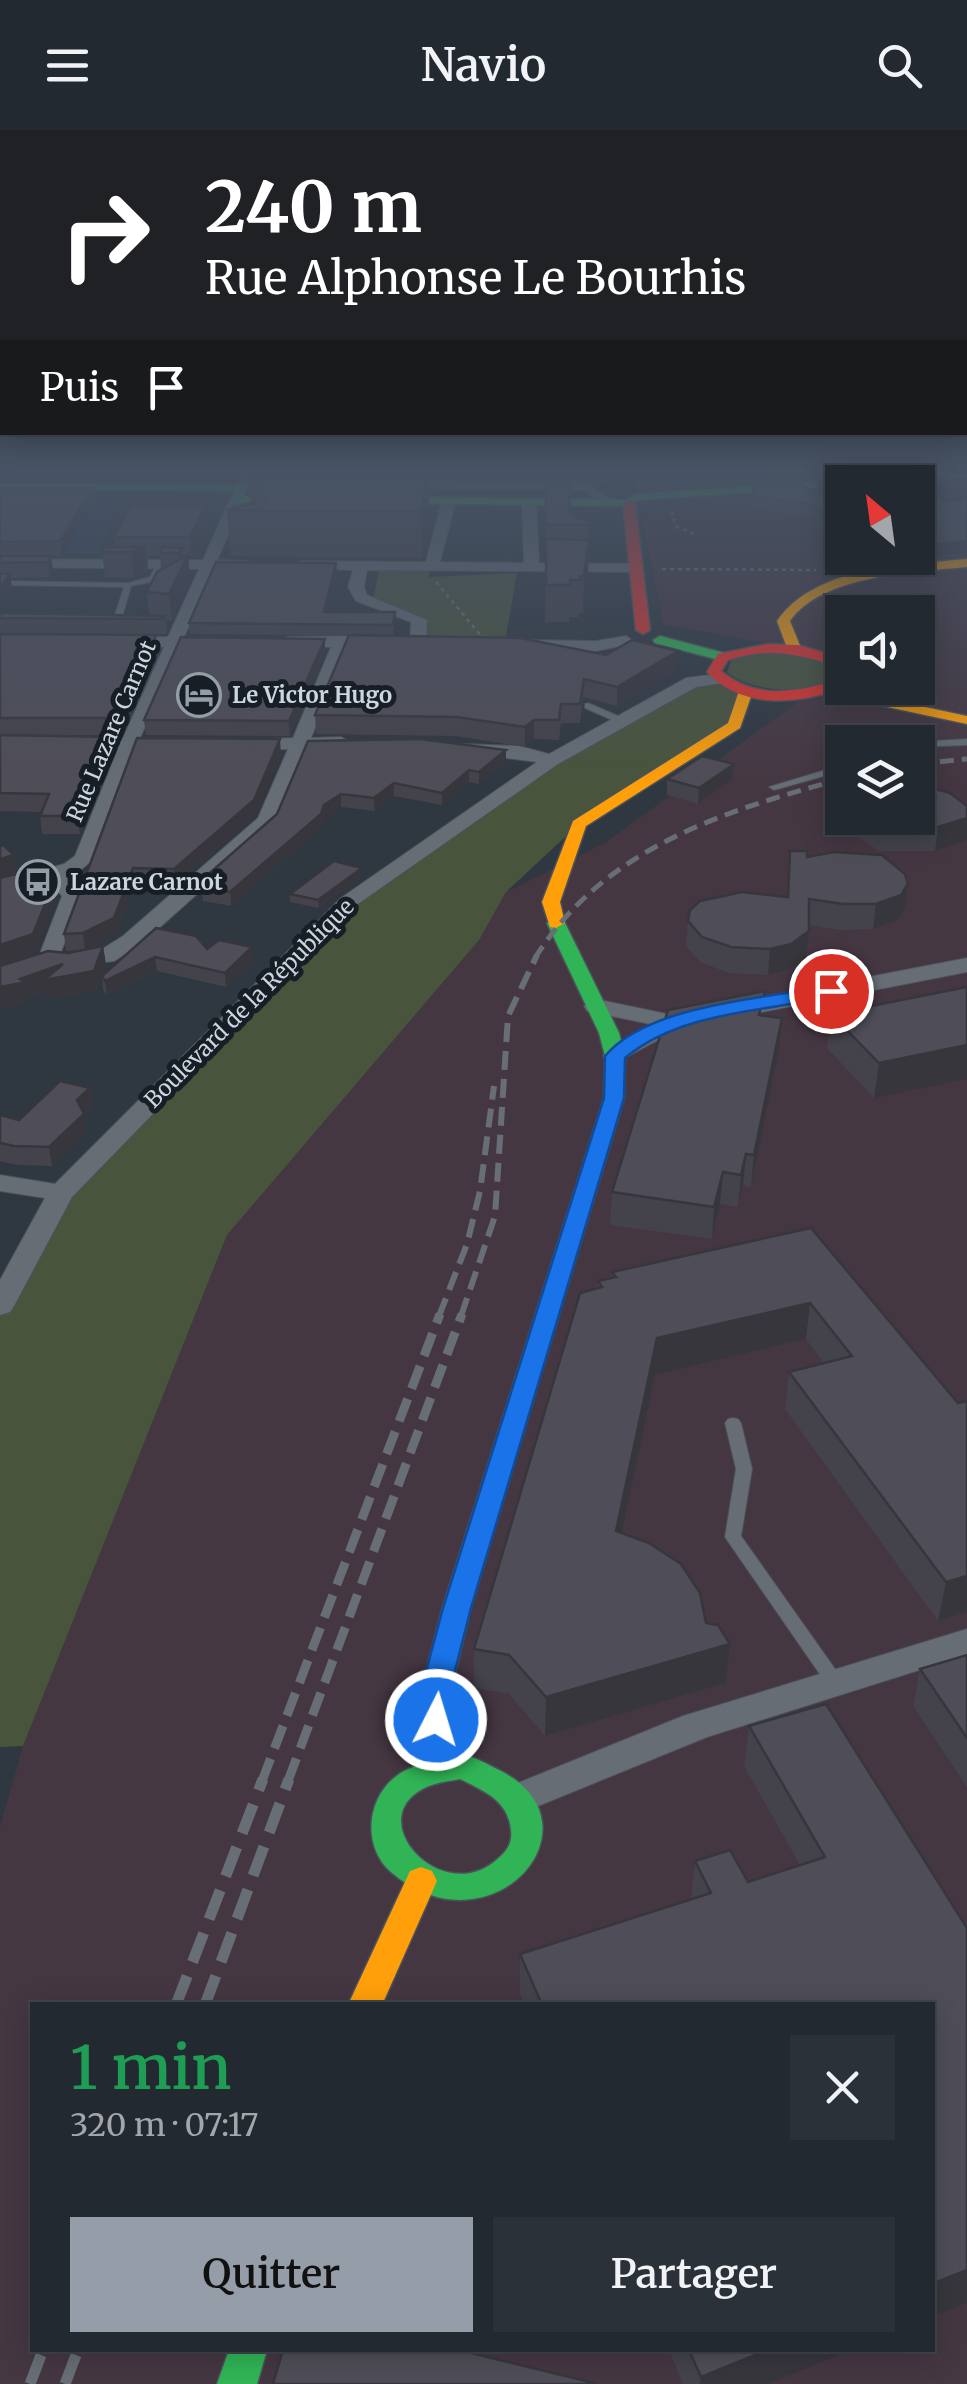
<!DOCTYPE html>
<html lang="fr">
<meta charset="utf-8">
<style>
:root{--surface:#232930;--page:#2b3138;--text:#f1f3f6;--muted:#a3a6ab;--line:#40454c;--accent:#959ea8}
body{margin:0;font-family:Merriweather,serif;background:var(--page);color:var(--text);height:100vh;display:flex;flex-direction:column;font-size:38px;white-space:nowrap}
*{box-sizing:border-box;margin:0}
p{font-size:32px;color:var(--muted)}
.icon{flex:none;width:55px;height:55px;fill:none;stroke:currentColor;stroke-width:2;stroke-linecap:round;stroke-linejoin:round}
.map{position:relative;flex:1;overflow:hidden}
.panel{position:absolute;left:30px;top:1872px;width:905px;height:350px;display:flex;flex-direction:column;background:var(--surface);border-radius:0px;box-shadow:0 5px 25px #0003,0 0 0 2px var(--line)}
.panel>*{flex:none}
.hud{position:absolute;left:0px;top:0px;width:968px;height:305px;box-shadow:0 5px 25px #0003,0 0 0 2px var(--line);background:#202124;color:#fff;overflow:hidden}
.needle{width:65px;rotate:331deg}
.controls{position:absolute;left:825px;top:335px;display:grid;gap:20px}
.controls a{display:grid;place-items:center;width:110px;height:110px;border-radius:0px;background:var(--surface);box-shadow:0 5px 25px #0003,0 0 0 2px var(--line);font-size:50px}
.pin{position:absolute;display:grid;place-items:center;width:85px;height:85px;color:#fff;margin:-42px;border:5px solid #fff;border-radius:50%;box-shadow:0 2px 10px #0007}
.me{position:absolute;width:110px;margin:-55px;rotate:5deg;stroke-linejoin:round;filter:drop-shadow(0 0 8px #0008)}
.turn{display:flex;align-items:center;gap:35px;height:210px;padding:0 40px;font-size:45px}
.turn .icon{width:130px;height:130px;stroke-width:2.5}
.turn b{display:block;font-size:70px;line-height:85px}
.then{display:flex;align-items:center;height:95px;padding:0 40px;background:#0003;gap:20px;font-size:38px}
.round{display:grid;place-items:center;flex:none;width:105px;height:105px;border-radius:0px;background:var(--page)}
.summary{display:flex;align-items:center;justify-content:space-between;height:170px;padding:0 40px}
h1{font-size:60px;font-weight:600;line-height:75px;color:#1e9e55}
.action{display:flex;gap:20px;margin-top:auto;padding:20px 40px}
.action a{flex:1;height:115px;border-radius:0px;background:var(--accent);color:#111;font-size:40px;font-weight:600;line-height:115px;text-align:center}
.action a+a{background:var(--page);color:var(--text)}
header{display:flex;justify-content:space-between;align-items:center;height:130px;padding:0 40px;background:var(--surface);font-size:45px;font-weight:600}
.map>svg:first-child{display:block}
</style>
<header><svg class="icon" aria-label="menu" viewBox="0 0 24 24"><path d="M4 6h16M4 12h16M4 18h16"/></svg>Navio<svg class="icon" aria-label="search" viewBox="0 0 24 24"><circle cx="10" cy="10" r="6"/><path d="M15 15l6 6"/></svg></header>
<div class="map">
<svg width="967" height="2254" viewBox="0 0 967 2254">
<rect width="100%" height="100%" fill="#2f3740"/>
<path fill="#453742" fill-rule="evenodd" d="M725,338H967V2254H0V1697L23,1616L227,1105L479,810L506,762L605,713L798,572L842,553V558H918V482H842V533L808,521L663,494L635,348ZM842,352H918V428H842ZM842,612H918V688H842ZM32,1875H932V2220H32Z"/>
<polygon fill="#2c3f53" points="0,370 123,371 98,424 0,423"/>
<g fill="#49543d">
<polygon points="379,440 429,440 429,447 517,443 505,511 426,509 425,488 373,469"/>
<path d="M781,520L831,535L834,546C811,567 749,562 727,542L732,529Z"/>
<polygon points="717,549 746,561 735,595 579,694 506,762 479,810 227,1105 23,1616 0,1617 0,1176 61,1063 348,772 551,630 692,552"/>
</g>
<g fill="#31476a">
<polygon points="0,338 205,338 211,340 205,353 0,351"/>
<polygon points="276,338 725,338 587,354 384,352"/>
</g>
<g fill="none" stroke-linecap="round" stroke-linejoin="round">
<g stroke="#4c525b" stroke-width="2">
<g id="lane">
<polygon points="158,432 165,434 156,451 131,456 121,491 117,493 113,491 124,457 0,455 0,451 128,453 150,447"/>
<polygon points="588,573 625,589 626,591 619,593 585,578 585,574"/>
<polygon points="967,609 967,615 918,617 918,612 915,612"/>
<polygon points="842,635 842,641 774,660 769,657"/>
<polygon points="797,865 801,866 815,880 850,893 844,896 807,884 791,868"/>
<polygon points="733,1288 738,1289 741,1293 752,1339 741,1406 840,1546 843,1551 840,1556 834,1558 828,1556 725,1407 736,1339 725,1293 728,1289"/>
</g>
</g>
<g stroke="#4c525b" stroke-width="2">
<g id="street">
<polygon points="244,338 257,338 249,358 242,362 235,358"/>
<polygon points="395,351 586,352 615,372 603,375 583,360 390,358 388,355"/>
<polygon points="237,365 244,369 217,430 248,431 255,435 248,439 214,439 184,507 213,507 221,512 213,517 180,517 140,608 171,609 180,614 171,619 136,619 94,729 78,742 66,746 83,765 56,835 0,854 0,839 39,826 62,766 48,751 0,765 0,752 64,734 75,726 118,619 0,618 0,608 123,608 164,517 121,517 113,512 121,507 168,507 199,439 0,437 0,429 203,430 230,369"/>
<polygon points="449,366 456,370 440,432 524,433 522,371 529,367 536,371 539,433 636,434 643,438 636,442 367,440 364,457 367,465 427,490 426,514 418,519 410,514 411,492 356,471 348,457 353,440 301,439 294,435 301,431 426,432 442,370"/>
<polygon points="342,506 383,508 391,513 383,518 347,518 311,608 341,607 350,612 347,616 306,618 274,695 139,816 114,831 61,838 58,833 61,828 99,821 123,806 258,688 288,619 244,620 235,615 244,610 293,608 331,517 286,517 278,512 286,507"/>
<polygon points="626,506 634,511 632,514 596,521 526,520 518,515 526,510 596,511"/>
<polygon points="717,544 725,549 723,553 696,557 558,634 355,776 72,1067 14,1176 10,1182 0,1185 0,1150 45,1068 0,1061 0,1045 55,1054 341,768 537,632 469,623 460,618 463,614 519,616 549,624 686,548"/>
<polygon points="967,828 967,842 680,898 615,933 603,926 607,921 650,894 587,881 584,876 595,869 672,885"/>
<polygon points="967,1499 967,1525 707,1607 521,1683 508,1679 502,1668 508,1657 683,1586"/>
</g>
</g>
<g stroke="#4c525b" stroke-width="3">
<g id="fast">
<polygon points="967,341 967,347 854,352 859,349"/>
<polygon points="842,350 847,352 842,356 639,370 629,376 378,373 372,370 378,367 626,370 636,364"/>
<polygon points="0,353 242,355 247,358 244,366 305,366 311,369 305,372 237,372 231,369 235,361 0,359"/>
<polygon points="660,506 728,524 730,527 723,531 655,513 653,510"/>
<path d="M556,788L565,793L619,903L625,926L624,968L471,1477L449,1568L457,1625C472,1624 486,1634 499,1640C607,1693 492,1828 391,1742C363,1718 366,1671 394,1648C404,1639 416,1636 428,1632L419,1568L443,1477L604,968L605,926L599,903L547,793ZM460,1649C484,1661 508,1670 511,1700C513,1715 505,1723 494,1732C438,1776 358,1685 429,1656C439,1652 450,1651 460,1649Z"/>
<polygon points="229,2220 267,2220 257,2254 217,2254"/>
</g>
</g>
<g stroke="#4c525b" stroke-width="3">
<g id="slow">
<path d="M967,429V437C915,442 822,445 790,491L801,518L794,522L787,518L777,491C815,436 905,435 967,429Z"/>
<polygon points="827,556 967,586 967,594 822,563 820,560"/>
<polygon points="746,557 753,561 740,598 586,696 560,772 565,793 556,798 550,797 542,772 573,691 728,593 739,561"/>
<polygon points="421,1737 432,1741 437,1751 382,1875 348,1875 410,1741"/>
</g>
</g>
<g stroke="#4c525b" stroke-width="3">
<g id="jam">
<polygon points="629,370 635,373 650,500 643,504 636,500 623,373"/>
<path d="M768,514L798,515L842,528V537C799,525 774,516 728,530L721,541C758,572 800,561 842,549L843,558C798,574 742,580 707,542L718,524Z"/>
</g>
</g>
<g stroke="#6d7279" stroke-width="2.5" stroke-dasharray="4 4" stroke-linecap="butt">
<polyline points="674,342 706,338"/>
<polyline points="604,350 628,347"/>
<polyline points="672,381 675,396 695,404"/>
<polyline points="662,439 816,440"/>
<polyline points="436,452 487,513"/>
</g>
<use href="#lane" fill="#666d75" fill-rule="evenodd"/>
<use href="#street" fill="#666d75" fill-rule="evenodd"/>
<use href="#fast" fill="#30b455" fill-rule="evenodd"/>
<use href="#slow" fill="#ff9f0a" fill-rule="evenodd"/>
<use href="#jam" fill="#e5322d" fill-rule="evenodd"/>
<g stroke="#676e75" stroke-width="5" stroke-dasharray="14 8" stroke-linecap="butt">
<polyline points="918,634 967,629"/>
<path d="M535,828C604,718 723,681 842,649"/>
</g>
<g stroke="#676e75" stroke-width="6" stroke-dasharray="19 9" stroke-linecap="butt">
<polyline points="439,1186 467,1114 480,1061 494,956"/>
<polyline points="461,1186 495,1086 508,886 537,825"/>
</g>
<g stroke="#676e75" stroke-width="9" stroke-dasharray="24 11" stroke-linecap="butt">
<polyline points="262,1651 440,1184"/>
<polyline points="288,1651 462,1184"/>
</g>
<g stroke="#676e75" stroke-width="11" stroke-dasharray="31 15" stroke-linecap="butt">
<polyline points="176,1875 263,1649"/>
<polyline points="205,1875 289,1649"/>
<polyline points="30,2254 43,2220"/>
<polyline points="65,2254 78,2220"/>
</g>
</g>
<g fill="#44424b">
<polygon points="907,344 944,371 967,370 967,424 905,430 902,428 918,428 918,352 842,352 842,413 813,387 753,378 754,357 800,354 816,363 817,352"/>
<polygon points="248,348 429,381 422,428 231,426 227,380 250,374"/>
<polygon points="546,349 570,385 589,391 588,445 583,483 579,483 579,487 569,487 569,492 545,492"/>
<polygon points="0,358 94,372 62,426 16,426 51,426 53,441 49,447 10,448 12,459 0,477"/>
<polygon points="205,377 207,395 192,426 188,426 190,450 172,490 166,490 167,501 166,504 0,503 0,483 149,485 147,462 161,440 160,426 147,426 148,442 134,448 105,447 102,422 115,417 114,407"/>
<polygon points="336,433 337,444 327,482 395,482 393,506 677,539 617,576 583,567 580,593 561,593 559,610 534,609 525,617 456,606 316,604 315,585 348,506 190,504 189,493"/>
<polygon points="0,504 157,521 120,605 38,605 110,607 112,624 80,704 42,704 40,686 41,682 0,681"/>
<polygon points="325,509 325,523 290,606 146,605 144,590"/>
<polygon points="137,608 281,625 255,686 175,755 135,755 116,805 88,819 103,816 106,835 102,845 156,798 207,819 253,831 226,857 157,841 107,865 103,860 102,847 97,861 47,869 45,861 28,867 29,872 0,878 0,836 81,820 66,821 64,804"/>
<polygon points="308,611 506,632 479,654 469,652 442,675 394,666 375,681 341,677 325,688 321,697 231,776 203,771 202,757 211,749 211,742 277,684"/>
<polygon points="734,634 732,650 698,674 667,665 667,649"/>
<polygon points="967,676 967,710 935,721 879,721 858,707 852,694 852,688 918,688"/>
<polygon points="790,721 807,727 905,779 898,790 873,799 840,800 809,795 806,827 788,840 768,845 729,843 700,832 686,816 688,791 787,767"/>
<polygon points="362,747 319,778 290,772 290,764"/>
<polygon points="967,857 874,968 827,918 831,884"/>
<polygon points="762,885 779,918 751,1057 743,1056 738,1077 720,1074 712,1109 610,1095 612,1062"/>
<polygon points="90,958 93,977 84,985 86,1002 52,1036 17,1035 0,1031 0,985 19,990"/>
<polygon points="811,1098 967,1482 938,1491 785,1279 789,1242 824,1233 806,1209 655,1245 621,1403 706,1493 730,1514 726,1553 545,1606 509,1564 474,1558 474,1519 597,1158 598,1151 612,1148 612,1142"/>
<polygon points="967,1525 967,1657 913,1576 920,1539"/>
<polygon points="749,1596 967,1798 967,2173 932,2187 932,1875 524,1875 520,1863 520,1824 691,1769 695,1731 748,1752 800,1735 744,1636"/>
<polygon points="669,2220 852,2220 768,2254 683,2254"/>
</g>
<g fill="#37363d">
<polygon points="429,338 429,381 422,428 421,382"/>
<polygon points="93,358 94,372 62,426 60,411"/>
<polygon points="205,377 207,395 192,426 190,407"/>
<polygon points="589,391 588,445 583,483 584,446 587,425"/>
<polygon points="967,411 967,423 905,430 906,428 918,428 918,416"/>
<polygon points="146,417 148,442 134,448 131,422"/>
<polygon points="182,418 183,434 188,425 190,450 172,490 169,464 181,440 179,423"/>
<polygon points="51,426 53,441 49,447 48,432"/>
<polygon points="336,433 337,444 324,492 324,482"/>
<polygon points="10,444 12,459 0,477 0,459"/>
<polygon points="156,505 157,521 120,605 118,588"/>
<polygon points="325,509 325,523 290,606 289,591"/>
<polygon points="678,521 677,539 617,576 617,557"/>
<polygon points="534,590 534,609 525,617 525,597"/>
<polygon points="110,607 112,624 80,704 77,686"/>
<polygon points="280,609 281,625 255,686 175,755 174,739"/>
<polygon points="506,620 506,632 479,654 479,642"/>
<polygon points="734,634 732,650 698,674 699,658"/>
<polygon points="469,640 469,652 442,675 442,663"/>
<polygon points="394,653 394,666 375,681 374,668"/>
<polygon points="341,664 341,677 325,688 321,697 231,776 230,762 324,675"/>
<polygon points="967,688 967,710 935,721 938,697"/>
<polygon points="14,725 17,743 0,749 0,729"/>
<polygon points="133,738 135,755 116,805 85,820 83,803"/>
<polygon points="362,738 362,747 319,778 318,770"/>
<polygon points="908,754 905,779 898,790 873,799 876,774"/>
<polygon points="52,757 54,776 36,823 0,836 0,815"/>
<polygon points="809,801 806,827 788,840 768,845 770,819"/>
<polygon points="103,816 106,835 97,861 47,869 45,861 28,867 29,872 0,878 0,857"/>
<polygon points="252,817 253,831 226,857 225,843"/>
<polygon points="155,827 157,841 107,865 105,851"/>
<polygon points="782,888 779,918 751,1057 754,1025"/>
<polygon points="967,915 967,949 874,968 879,933"/>
<polygon points="90,958 93,977 84,985 86,1002 52,1036 49,1017 77,970"/>
<polygon points="746,1024 743,1056 738,1077 741,1045"/>
<polygon points="723,1042 720,1074 712,1109 714,1077"/>
<polygon points="810,1173 806,1209 655,1245 614,1440 616,1401 657,1208"/>
<polygon points="967,1446 967,1482 938,1491 946,1452"/>
<polygon points="730,1514 726,1553 545,1606 546,1567"/>
<polygon points="967,2140 967,2173 932,2187 932,2154"/>
<polygon points="767,2220 852,2220 768,2254 700,2254 701,2247"/>
</g>
<g fill="#4f4d57" stroke="#37363d" stroke-width="2.5">
<polygon points="252,338 428,338 421,382 227,380 267,369 248,348"/>
<polygon points="907,344 944,371 967,370 967,411 918,416 918,352 842,352 842,399 814,375 754,366 754,357 800,354 818,364 822,358 817,352"/>
<polygon points="546,349 569,349 570,385 589,391 588,395 546,395"/>
<polygon points="0,358 93,358 60,411 0,412"/>
<polygon points="131,376 205,377 190,407 114,407"/>
<polygon points="546,409 589,410 584,446 580,446 580,450 570,450 570,455 546,455"/>
<polygon points="105,417 146,417 131,422 102,422"/>
<polygon points="162,417 182,418 179,423 159,423"/>
<polygon points="188,425 169,464 147,462 157,442"/>
<polygon points="0,426 51,426 48,432 0,433"/>
<polygon points="216,432 336,433 324,482 395,482 393,495 189,493"/>
<polygon points="0,443 10,444 0,459"/>
<polygon points="0,483 165,486 164,489 0,488"/>
<polygon points="0,504 156,505 118,588 0,588"/>
<polygon points="349,505 520,508 606,525 632,510 678,521 617,557 584,549 580,574 561,574 559,590 534,590 525,597 456,587 315,585"/>
<polygon points="181,507 325,509 289,591 144,590"/>
<polygon points="0,605 110,607 77,686 40,686 49,664 0,663"/>
<polygon points="137,608 280,609 254,670 174,739 133,738 114,788 83,803 64,804"/>
<polygon points="420,609 506,620 479,642 469,640 442,663 394,653 374,668 341,664 324,675 321,684 230,762 202,757 218,743 211,742 277,684 308,611"/>
<polygon points="702,626 734,634 699,658 667,649"/>
<polygon points="918,654 950,663 967,676 967,688 938,697 882,697 867,688 918,688"/>
<polygon points="3,715 14,725 0,729 0,716"/>
<polygon points="790,721 807,721 807,727 834,722 882,725 905,744 908,754 901,765 876,774 843,774 809,769 809,801 791,814 770,819 731,817 702,807 688,791 690,780 700,771 742,762 788,767"/>
<polygon points="334,731 362,738 318,770 290,764"/>
<polygon points="32,740 52,757 33,804 0,815 0,748"/>
<polygon points="156,798 196,806 207,819 219,810 252,817 225,843 155,827 105,851 102,846"/>
<polygon points="103,816 94,841 44,850 63,834 20,849 26,852 0,857 0,836 48,821 68,823"/>
<polygon points="967,857 967,915 879,933 831,884"/>
<polygon points="765,861 759,885 782,888 754,1025 746,1024 741,1045 723,1042 714,1077 612,1062 668,880"/>
<polygon points="60,951 90,958 77,970 84,984 49,1017 14,1016 0,1013 0,985 19,990"/>
<polygon points="811,1098 958,1273 967,1271 967,1446 946,1452 789,1242 852,1226 810,1173 657,1208 616,1401 649,1413 681,1434 700,1463 706,1493 718,1495 730,1514 546,1567 509,1525 474,1519 580,1163 602,1157 598,1151 616,1147 612,1142"/>
<polygon points="967,1525 967,1608 920,1539"/>
<polygon points="826,1574 967,1798 967,2140 932,2154 932,1875 542,1875 520,1824 711,1763 695,1731 730,1720 748,1752 825,1727 749,1596"/>
<polygon points="283,2220 459,2220 598,2254 273,2254"/>
<polygon points="689,2220 767,2220 701,2247"/>
</g>
<linearGradient id="sky" x2="0" y2="1"><stop stop-color="#1a1e23"/><stop offset="0.52" stop-color="#475364"/><stop offset="1" stop-color="#475364" stop-opacity="0"/></linearGradient>
<rect width="967" height="654" fill="url(#sky)"/>
<path fill="#1a73e8" stroke="#114b97" stroke-width="2.5" d="M831,856L838,857V865C768,882 682,880 625,928L624,968L471,1478L448,1568L451,1590L447,1599L436,1602L425,1599L419,1568L443,1478L604,968L605,926C649,874 767,868 831,856Z"/>
<defs>
<g id="hotel-ring" transform="scale(2.25)"><circle r="9.5" fill="#171e25" stroke="#959ea8" stroke-width="1.5"/><path d="M-6-4.5h1.5V1H6V5H4.5V3h-9V5H-6ZM-4 0a1.8 1.8 0 1 1 3.6 0ZM.5 0V-2.5h3Q6-2.5 6 0Z" fill="#959ea8"/></g>
<g id="bus-ring" transform="scale(2.25)"><circle r="9.5" fill="#171e25" stroke="#959ea8" stroke-width="1.5"/><path d="M-5-6H5V4H4V6H2V4H-2V6H-4V4H-5ZM-3.5-4V0h7V-4ZM-3.5 1.2v1.5H-2V1.2ZM2 1.2v1.5H3.5V1.2Z" fill="#959ea8"/></g>
</defs>
<g fill-rule="evenodd">
<use href="#hotel-ring" x="199" y="565"/>
<use href="#bus-ring" x="38" y="752"/>
</g>
<g text-anchor="middle" stroke-width="10" stroke-linejoin="round" paint-order="stroke">
<g font-size="22" font-weight="bold" fill="#ccd5e0" stroke="#171e25" text-anchor="start">
<text x="232" y="573">Le Victor Hugo</text>
<text x="70" y="760">Lazare Carnot</text>
</g>
<g font-size="22" fill="#ccd5e0" stroke="#171e25">
<text transform="translate(111 601) rotate(-67)" y="8">Rue Lazare Carnot</text>
<text transform="translate(249 873) rotate(-45)" y="8">Boulevard de la République</text>
</g>
</g>
</svg>
<div class="controls">
<a><svg class="needle" viewBox="-14 -14 28 28"><path d="M0-13l5 13h-10z" fill="#e53935"/><path d="M0 13l5-13h-10z" fill="#a3a6ab"/></svg></a>
<a><svg class="icon" aria-label="sound" viewBox="0 0 24 24"><path d="M4 9h4l5-4v14l-5-4H4zM17 9q2 3 0 6"/></svg></a>
<a><svg class="icon" aria-label="layers" viewBox="0 0 24 24"><path d="M12 4l9 5-9 5-9-5zM3 14l9 5 9-5"/></svg></a>
</div>
<div class="pin" style="left:831px;top:861px;background:#d93025"><svg class="icon" aria-label="arrive" viewBox="0 0 24 24"><path d="M6 21V4h12l-3 4 3 4H6"/></svg></div>
<svg class="me" style="left:436px;top:1590px" viewBox="-20 -20 40 40"><circle r="17" fill="#1a73e8" stroke="#fff" stroke-width="3"/><path d="M0-11L8 9 0 5-8 9z" fill="#fff"/></svg>
<div class="hud">
<div class="turn"><svg class="icon" aria-label="right" viewBox="0 0 24 24"><path d="M7 20v-9h11M14 6l5 5-5 5"/></svg><div><b>240 m</b>Rue Alphonse Le Bourhis</div></div>
<div class="then">Puis<svg class="icon" aria-label="arrive" viewBox="0 0 24 24"><path d="M6 21V4h12l-3 4 3 4H6"/></svg></div>
</div>
<section class="panel">
<div class="summary"><div><h1>1 min</h1><p>320 m · 07:17</p></div><a class="round"><svg class="icon" aria-label="close" viewBox="0 0 24 24"><path d="M6 6l12 12M18 6L6 18"/></svg></a></div>
<div class="action"><a>Quitter</a><a>Partager</a></div>
</section>
</div>
